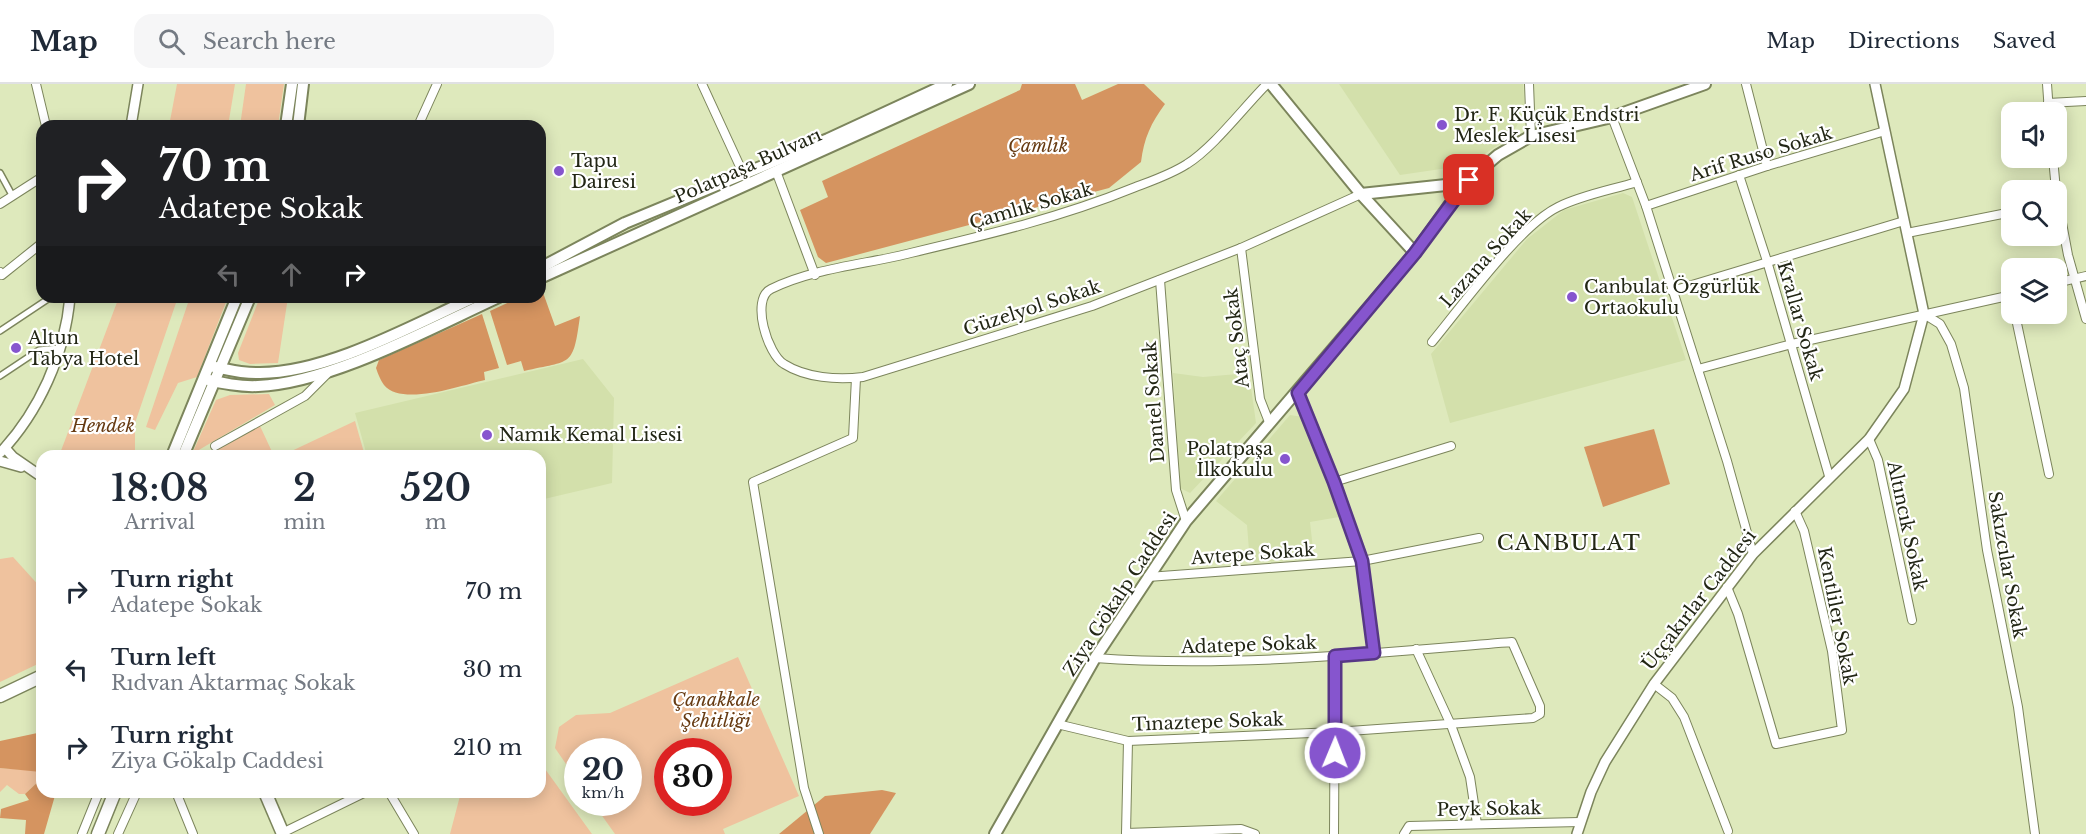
<!DOCTYPE html>
<meta charset="utf-8">
<style>
:root{--surface:#fff;--page:#f6f6f7;--text:#1f2937;--muted:#747a83;--line:#e0e1e3}
body{margin:0;font-family:"Libre Baskerville",serif;background:var(--page);color:var(--text);height:100vh;display:flex;flex-direction:column;font-size:22px;white-space:nowrap}
*{box-sizing:border-box;margin:0}
p{font-size:20px;color:var(--muted)}
.icon{flex:none;width:33px;height:33px;fill:none;stroke:currentColor;stroke-width:2;stroke-linecap:round;stroke-linejoin:round}
.map{position:relative;flex:1;overflow:hidden}
.sheet{position:absolute;left:36px;top:366px;width:510px;height:348px;display:flex;flex-direction:column;background:var(--surface);border-radius:18px;box-shadow:0 3px 15px #0003}
.sheet>*{flex:none}
.top-card{position:absolute;left:36px;top:36px;width:510px;height:183px;border-radius:18px;box-shadow:0 3px 15px #0003;background:#202124;color:#fff;overflow:hidden}
.controls{position:absolute;left:2001px;top:18px;display:grid;gap:12px}
.controls a{display:grid;place-items:center;width:66px;height:66px;border-radius:12px;background:var(--surface);box-shadow:0 3px 15px #0003;font-size:30px}
.speed{position:absolute;left:564px;top:654px;display:flex;gap:12px;font-size:30px;font-weight:700;text-align:center}
.speed>*{display:grid;place-content:center;width:78px;height:78px;border-radius:50%;background:var(--surface);box-shadow:0 3px 15px #0003;line-height:1}
.speed small{font-size:15px;font-weight:400}
.speed .limit{border:9px solid #d22;background:#fff;color:#111}
.pin{position:absolute;display:grid;place-items:center;width:51px;height:51px;color:#fff;margin:-26px;border-radius:12px;box-shadow:0 3px 9px #0006}
.me{position:absolute;width:66px;margin:-33px;rotate:1deg;stroke-linejoin:round;filter:drop-shadow(0 0 4px #0008)}
.turn{display:flex;align-items:center;gap:21px;height:126px;padding:0 24px;font-size:27px}
.turn .icon{width:78px;height:78px;stroke-width:2.5}
.turn b{display:block;font-size:42px;line-height:51px}
.lanes{display:flex;align-items:center;height:57px;padding:0 24px;background:#0003;justify-content:center;gap:30px;direction:ltr}
.lanes .off{opacity:.35}
.eta{display:flex;justify-content:space-evenly;align-items:center;height:102px;text-align:center}
.eta b{font-size:36px;font-weight:600;line-height:42px}
ul{padding:0;list-style:none}
li{display:flex;align-items:center;gap:18px;height:78px;padding:0 24px}
li div{flex:1}
li b{display:block;font-size:22px}
li em{font-style:normal}
header{display:flex;align-items:center;gap:36px;box-sizing:border-box;height:84px;padding:0 30px;background:var(--surface);border-bottom:2px solid var(--line)}
header strong{font-size:28px}
nav{display:flex;gap:33px;margin-inline-start:auto;font-size:21px}
.search{width:420px;height:54px;background:var(--page);display:flex;align-items:center;gap:15px;box-sizing:border-box;padding:0 21px;border-radius:18px;color:var(--muted);font-size:22px}
.map>svg:first-child{display:block}
</style>
<header>
<strong>Map</strong>
<div class="search"><svg class="icon" aria-label="search" viewBox="0 0 24 24"><circle cx="10" cy="10" r="6"/><path d="M15 15l6 6"/></svg>Search here</div>
<nav><a>Map</a><a>Directions</a><a>Saved</a></nav>
</header>
<div class="map">
<svg width="2086" height="750" viewBox="0 0 2086 750">
<rect width="100%" height="100%" fill="#dee9bc"/>
<g fill="#d3e0ab">
<polygon points="1339,0 1523,0 1525,28 1510,53 1468,81 1400,91"/>
<polygon points="1623,109 1632,113 1686,276 1450,339 1431,270 1527,155 1564,126"/>
<polygon points="583,275 614,314 612,399 540,416 540,372 367,372 355,329"/>
<polygon points="1173,289 1203,293 1249,289 1256,339 1190,409 1180,404"/>
<polygon points="1290,331 1303,333 1339,433 1310,438 1314,474 1250,479 1247,441 1216,417"/>
</g>
<g fill="#efc29e" fill-rule="evenodd">
<polygon points="177,0 235,0 228,42 169,42"/>
<polygon points="246,0 284,0 278,42 240,42"/>
<polygon points="119,213 178,213 135,339 135,372 59,372"/>
<polygon points="190,213 228,213 197,293 178,299 155,346 146,343"/>
<polygon points="260,213 288,213 278,279 250,280 239,276 238,269"/>
<polygon points="269,310 275,321 192,370 216,316 230,311"/>
<polygon points="355,337 365,372 281,372"/>
<polygon points="260,342 274,372 207,372"/>
<polygon points="13,473 42,505 42,578 0,598 0,475"/>
<path d="M738,573L799,712L723,745L725,750H615L593,719L628,718V668H578L577,696L555,664L559,643L576,631L610,629ZM668,668H718V718H668Z"/>
<polygon points="540,678 592,750 450,750 461,708 540,708"/>
<polygon points="0,684 42,687 42,694 25,710 19,710 7,701 0,708"/>
</g>
<g fill="#d59460">
<path d="M1022,0H1075L1082,16L1118,0H1144L1165,20C1151,39 1144,54 1141,78L1109,104L826,179L818,173L800,126L828,113L822,97L1020,6Z"/>
<path d="M541,203L555,242L580,232C573,284 572,276 524,287L521,277L507,281L490,227L520,213H540Z"/>
<path d="M482,230L499,284L484,288L485,296C462,301 402,323 384,301C381,297 378,290 376,284L379,276Z"/>
<polygon points="1654,345 1670,400 1603,423 1584,363"/>
<polygon points="42,648 41,688 0,684 0,657"/>
<polygon points="42,694 42,708 56,708 44,750 25,750 26,736 0,734 1,725 29,716 25,710"/>
<polygon points="882,706 896,709 870,750 779,750 825,712"/>
</g>
<g fill="none" stroke-linecap="round" stroke-linejoin="round">
<g stroke="#7c855c" stroke-width="8">
<g id="pedestrian">
<polyline points="0,89 12,111"/>
<polyline points="0,247 51,213"/>
<polyline points="0,292 39,266 59,264"/>
</g>
</g>
<g stroke="#7c855c" stroke-width="10">
<g id="minor">
<polyline points="36,0 46,42"/>
<polyline points="702,0 743,89"/>
<path d="M1267,0C1244,23 1213,64 1187,80C1170,91 1151,97 1133,104C1057,135 978,153 898,172C857,181 809,186 771,205C750,215 768,271 784,280C806,294 837,296 863,293L1092,222L1241,164L1361,110"/>
<polyline points="1529,0 1531,52"/>
<polyline points="1746,0 1767,82"/>
<polyline points="2047,0 2049,28"/>
<polyline points="2048,19 2086,17"/>
<polyline points="1612,33 1646,122 1727,377 1753,470"/>
<polyline points="418,42 437,0"/>
<polyline points="2053,74 2056,106"/>
<polyline points="776,87 815,191"/>
<polyline points="1739,91 1767,177 1829,392"/>
<polyline points="2056,107 2068,171 2086,235"/>
<polyline points="0,120 42,93"/>
<polyline points="1646,122 1767,82 1885,47"/>
<polyline points="1907,149 2012,128"/>
<polyline points="1241,164 1260,315 1269,338"/>
<polyline points="0,188 2,191 42,159"/>
<polyline points="1160,196 1176,406 1186,437"/>
<polyline points="2056,199 2086,192"/>
<polyline points="1672,207 1904,137"/>
<polyline points="1924,230 1940,240 1951,260 1964,304 1987,466 2018,623 2035,750"/>
<polyline points="2015,230 2049,390"/>
<path d="M1432,258C1462,222 1519,142 1558,123C1582,111 1611,106 1637,98"/>
<polyline points="1698,285 1792,260 2012,211"/>
<polyline points="1298,309 1334,398 1362,477 1374,569"/>
<polyline points="1869,355 1878,376 1912,536"/>
<polyline points="215,362 305,312 329,288"/>
<polyline points="1334,398 1451,362"/>
<polyline points="1148,493 1362,477 1479,454"/>
<polyline points="1727,503 1738,530 1776,660 1842,646 1832,567 1804,447 1795,427"/>
<polyline points="1416,565 1451,641 1470,693 1477,740"/>
<polyline points="1654,600 1672,614 1684,633 1728,747"/>
<path d="M1057,640L1128,657L1335,648L1533,634L1540,630V622L1512,558C1373,569 1234,584 1095,574"/>
<polyline points="176,708 193,750"/>
<polyline points="389,708 414,750"/>
<polyline points="282,749 366,708"/>
<polyline points="1126,749 1241,745 1255,750"/>
<polyline points="82,750 99,708"/>
<polyline points="118,750 137,708"/>
<polyline points="819,750 804,704 753,398 853,354 856,294"/>
<polyline points="1126,750 1128,657"/>
<polyline points="1334,750 1335,572"/>
<polyline points="1404,750 1409,742 1580,738"/>
</g>
</g>
<g stroke="#7c855c" stroke-width="12">
<g id="tertiary">
<polyline points="131,42 138,0"/>
<polyline points="5,364 13,373 42,393"/>
<path d="M0,369C39,328 65,270 70,213"/>
<polyline points="0,377 21,383"/>
<polyline points="1577,750 1591,708 1605,678 1654,600 1753,470 1869,355 1904,305 1924,230 1875,0"/>
</g>
</g>
<g stroke="#7c855c" stroke-width="14">
<g id="secondary">
<polyline points="1271,0 1361,110 1415,169"/>
<polyline points="286,42 292,0"/>
<polyline points="298,42 303,0"/>
<polyline points="1361,110 1465,99"/>
<polyline points="540,184 625,139 828,55 947,0"/>
<polyline points="540,194 969,0"/>
<path d="M210,282C226,285 243,290 260,289C328,289 413,241 475,213"/>
<path d="M204,295C222,299 240,303 258,302C331,299 431,244 499,213"/>
<polyline points="172,372 237,213"/>
<polyline points="183,372 250,213"/>
<polyline points="995,750 1095,574 1186,437 1415,169 1465,99 1498,71 1531,52 1612,33 1705,0"/>
</g>
</g>
<g stroke="#7c855c" stroke-width="15">
<g id="primary">
<polyline points="0,612 42,592"/>
<polyline points="265,708 283,750"/>
<polyline points="98,750 115,708"/>
</g>
</g>
<use href="#pedestrian" stroke="#fff" stroke-width="5"/>
<use href="#minor" stroke="#fff" stroke-width="8"/>
<use href="#tertiary" stroke="#fff" stroke-width="9"/>
<use href="#secondary" stroke="#fff" stroke-width="10"/>
<use href="#primary" stroke="#fff" stroke-width="12"/>
</g>
<g fill="none" stroke-linecap="round" stroke-linejoin="round">
<g stroke="#573786" stroke-width="15">
<polyline id="route" points="1335,669 1335,572 1374,569 1362,477 1334,398 1298,309 1415,169 1469,96"/>
</g>
<use href="#route" stroke="#8655ce" stroke-width="10"/>
</g>
<g fill="#8655ce" stroke="#fff" stroke-width="2">
<circle cx="1442" cy="41" r="6"/>
<circle cx="559" cy="87" r="6"/>
<circle cx="1572" cy="213" r="6"/>
<circle cx="16" cy="264" r="6"/>
<circle cx="487" cy="351" r="6"/>
<circle cx="1285" cy="375" r="6"/>
</g>
<g text-anchor="middle" stroke-width="4.5" stroke-linejoin="round" paint-order="stroke">
<g font-size="18" fill="#222615" stroke="#fff" text-anchor="start">
<text x="1454" y="37">Dr. F. Küçük Endstri<tspan x="1454" dy="21">Meslek Lisesi</tspan></text>
<text x="571" y="83">Tapu<tspan x="571" dy="21">Dairesi</tspan></text>
<text x="1584" y="209">Canbulat Özgürlük<tspan x="1584" dy="21">Ortaokulu</tspan></text>
<text x="28" y="260">Altun<tspan x="28" dy="21">Tabya Hotel</tspan></text>
<text x="499" y="357">Namık Kemal Lisesi</text>
<text x="1273" y="371" text-anchor="end">Polatpaşa<tspan x="1273" dy="21">İlkokulu</tspan></text>
</g>
<g font-size="18" font-style="italic" fill="#673b13" stroke="#fff">
<text x="1038" y="68">Çamlık</text>
<text x="103" y="348">Hendek</text>
<text x="716" y="622">Çanakkale<tspan x="716" dy="21">Şehitliği</tspan></text>
</g>
<g font-size="18" fill="#222615" stroke="#fff">
<text transform="translate(1761 70) rotate(-17)" y="6">Arif Ruso Sokak</text>
<text transform="translate(748 82) rotate(-24)" y="6">Polatpaşa Bulvarı</text>
<text transform="translate(1031 122) rotate(-16)" y="6">Çamlık Sokak</text>
<text transform="translate(1486 174) rotate(-48)" y="6">Lazana Sokak</text>
<text transform="translate(1032 224) rotate(-18)" y="6">Güzelyol Sokak</text>
<text transform="translate(1800 237) rotate(74)" y="6">Krallar Sokak</text>
<text transform="translate(1237 254) rotate(-97)" y="6">Ataç Sokak</text>
<text transform="translate(1154 318) rotate(-94)" y="6">Dantel Sokak</text>
<text transform="translate(1907 442) rotate(78)" y="6">Altıncık Sokak</text>
<text transform="translate(1253 470) rotate(-4)" y="6">Avtepe Sokak</text>
<text transform="translate(2007 481) rotate(80)" y="6">Sakızcılar Sokak</text>
<text transform="translate(1120 510) rotate(-57)" y="6">Ziya Gökalp Caddesi</text>
<text transform="translate(1699 516) rotate(-52)" y="6">Üççakırlar Caddesi</text>
<text transform="translate(1837 532) rotate(79)" y="6">Kentliler Sokak</text>
<text transform="translate(1249 561) rotate(-2)" y="6">Adatepe Sokak</text>
<text transform="translate(1208 638) rotate(-2)" y="6">Tınaztepe Sokak</text>
<text transform="translate(1489 725) rotate(-1)" y="6">Peyk Sokak</text>
</g>
<g font-size="21" letter-spacing="1.5" fill="#222615" stroke="#fff">
<text x="1569" y="466">CANBULAT</text>
</g>
</g>
</svg>
<div class="controls">
<a><svg class="icon" aria-label="sound" viewBox="0 0 24 24"><path d="M4 9h4l5-4v14l-5-4H4zM17 9q2 3 0 6"/></svg></a>
<a><svg class="icon" aria-label="search" viewBox="0 0 24 24"><circle cx="10" cy="10" r="6"/><path d="M15 15l6 6"/></svg></a>
<a><svg class="icon" aria-label="layers" viewBox="0 0 24 24"><path d="M12 4l9 5-9 5-9-5zM3 14l9 5 9-5"/></svg></a>
</div>
<div class="speed"><div>20<small>km/h</small></div><div class="limit">30</div></div>
<div class="pin" style="left:1469px;top:96px;background:#d93025"><svg class="icon" aria-label="arrive" viewBox="0 0 24 24"><path d="M6 21V4h12l-3 4 3 4H6"/></svg></div>
<svg class="me" style="left:1335px;top:669px" viewBox="-20 -20 40 40"><circle r="17" fill="#8655ce" stroke="#fff" stroke-width="3"/><path d="M0-11L8 9 0 5-8 9z" fill="#fff"/></svg>
<div class="top-card">
<div class="turn"><svg class="icon" aria-label="right" viewBox="0 0 24 24"><path d="M7 20v-9h11M14 6l5 5-5 5"/></svg><div><b>70 m</b>Adatepe Sokak</div></div>
<div class="lanes"><svg class="icon off" aria-label="left" viewBox="0 0 24 24"><path d="M17 20v-9H6M10 6l-5 5 5 5"/></svg><svg class="icon off" aria-label="ahead" viewBox="0 0 24 24"><path d="M12 20V5M6 11l6-6 6 6"/></svg><svg class="icon" aria-label="right" viewBox="0 0 24 24"><path d="M7 20v-9h11M14 6l5 5-5 5"/></svg></div>
</div>
<section class="sheet">
<div class="eta">
<div><b>18:08</b><p>Arrival</p></div>
<div><b>2</b><p>min</p></div>
<div><b>520</b><p>m</p></div>
</div>
<ul>
<li><svg class="icon" aria-label="right" viewBox="0 0 24 24"><path d="M7 20v-9h11M14 6l5 5-5 5"/></svg><div><b>Turn right</b><p>Adatepe Sokak</p></div><em>70 m</em></li>
<li><svg class="icon" aria-label="left" viewBox="0 0 24 24"><path d="M17 20v-9H6M10 6l-5 5 5 5"/></svg><div><b>Turn left</b><p>Rıdvan Aktarmaç Sokak</p></div><em>30 m</em></li>
<li><svg class="icon" aria-label="right" viewBox="0 0 24 24"><path d="M7 20v-9h11M14 6l5 5-5 5"/></svg><div><b>Turn right</b><p>Ziya Gökalp Caddesi</p></div><em>210 m</em></li>
</ul>
</section>
</div>
